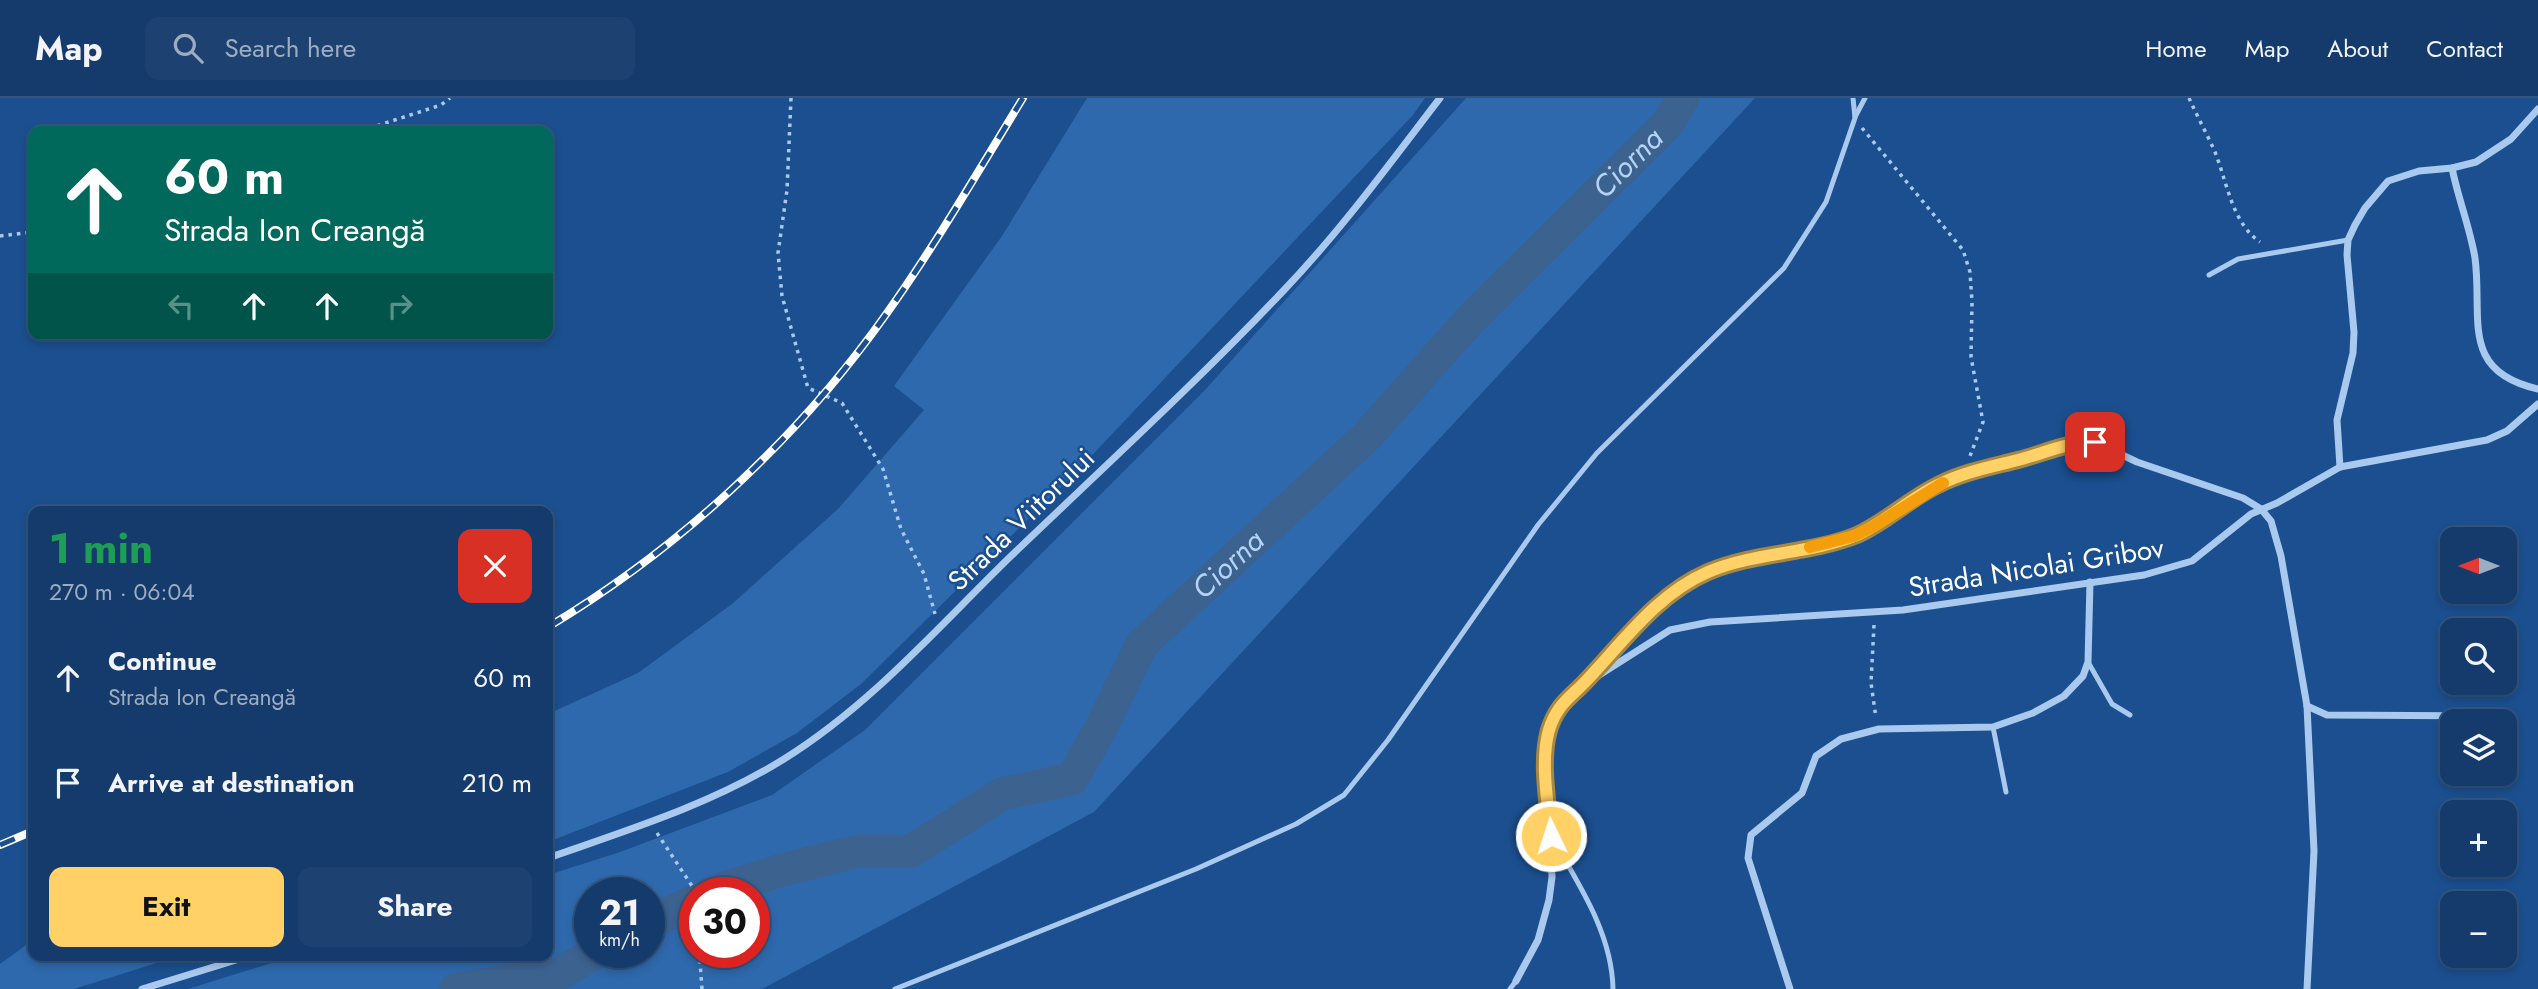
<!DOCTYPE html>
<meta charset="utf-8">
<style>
:root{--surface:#143b6b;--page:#1d4271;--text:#f1f3f6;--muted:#9dadc1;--line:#33557e;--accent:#ffd166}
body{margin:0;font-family:Jost,sans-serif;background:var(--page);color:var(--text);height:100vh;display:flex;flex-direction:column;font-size:26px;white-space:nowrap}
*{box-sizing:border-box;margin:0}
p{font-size:23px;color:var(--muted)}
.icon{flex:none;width:38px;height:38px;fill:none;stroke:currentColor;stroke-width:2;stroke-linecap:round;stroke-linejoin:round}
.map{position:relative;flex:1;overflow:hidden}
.panel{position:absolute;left:28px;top:408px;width:525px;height:455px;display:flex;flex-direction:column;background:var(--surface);border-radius:14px;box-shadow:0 4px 10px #0003,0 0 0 2px var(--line)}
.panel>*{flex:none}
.banner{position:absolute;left:28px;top:28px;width:525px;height:214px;border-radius:14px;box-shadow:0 4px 10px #0003,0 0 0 2px var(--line);background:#00695c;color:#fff;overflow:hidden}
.needle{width:46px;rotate:270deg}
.fabs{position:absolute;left:2440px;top:429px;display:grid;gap:14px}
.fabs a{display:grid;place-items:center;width:77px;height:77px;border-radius:14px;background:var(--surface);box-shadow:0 4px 10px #0003,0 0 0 2px var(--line);font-size:35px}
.speed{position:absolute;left:574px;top:779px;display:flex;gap:14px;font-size:35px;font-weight:700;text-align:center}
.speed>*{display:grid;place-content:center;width:91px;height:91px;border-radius:50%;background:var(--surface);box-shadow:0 4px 10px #0003,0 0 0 2px var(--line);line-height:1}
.speed small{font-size:18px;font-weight:400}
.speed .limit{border:10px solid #d22;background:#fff;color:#111}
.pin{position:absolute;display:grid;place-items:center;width:60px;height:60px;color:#fff;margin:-30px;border-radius:14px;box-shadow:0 4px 10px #0006}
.me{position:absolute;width:77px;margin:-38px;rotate:356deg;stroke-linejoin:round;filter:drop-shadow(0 0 5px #0008)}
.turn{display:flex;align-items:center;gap:24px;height:147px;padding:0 21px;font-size:32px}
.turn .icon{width:91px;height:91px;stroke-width:2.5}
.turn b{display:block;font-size:49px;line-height:60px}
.lanes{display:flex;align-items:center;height:66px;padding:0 21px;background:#0003;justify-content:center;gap:35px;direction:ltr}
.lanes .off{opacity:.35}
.round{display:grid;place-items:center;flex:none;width:74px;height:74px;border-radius:14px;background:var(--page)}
.head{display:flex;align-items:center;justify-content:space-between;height:119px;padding:0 21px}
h1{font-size:42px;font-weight:700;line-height:52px;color:#1e9e55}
.primary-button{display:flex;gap:14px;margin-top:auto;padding:14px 21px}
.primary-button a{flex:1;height:80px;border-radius:14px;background:var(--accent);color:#111;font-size:28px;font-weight:700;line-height:80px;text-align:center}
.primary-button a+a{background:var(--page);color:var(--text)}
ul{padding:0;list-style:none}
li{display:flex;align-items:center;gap:21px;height:105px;padding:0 21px}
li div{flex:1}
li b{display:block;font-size:26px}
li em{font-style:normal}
header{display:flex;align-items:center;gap:42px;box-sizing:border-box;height:98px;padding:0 35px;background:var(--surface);border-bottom:2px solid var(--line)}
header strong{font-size:33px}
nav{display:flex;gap:38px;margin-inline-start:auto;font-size:24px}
.search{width:490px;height:63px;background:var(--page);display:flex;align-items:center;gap:18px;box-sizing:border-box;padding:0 24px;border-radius:14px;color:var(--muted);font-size:26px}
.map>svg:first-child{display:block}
</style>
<header>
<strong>Map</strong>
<div class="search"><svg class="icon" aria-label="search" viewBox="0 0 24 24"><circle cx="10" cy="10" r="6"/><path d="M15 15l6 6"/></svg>Search here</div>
<nav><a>Home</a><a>Map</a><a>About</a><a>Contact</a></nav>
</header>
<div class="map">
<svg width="2538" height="891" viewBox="0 0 2538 891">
<rect width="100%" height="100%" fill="#1b4f8f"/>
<g fill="#2e69ad" fill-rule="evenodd">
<polygon points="1087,0 1425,0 1413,17 1082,368 861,586 797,635 728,674 548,744 548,616 638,575 732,506 838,411 924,312 894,288 1002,138"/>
<path d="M1466,0H1755L1094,714L762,891H188L294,858H548V777L620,754L772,697L865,632L1205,292ZM590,794H649V854H590ZM695,794H754V854H695Z"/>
<polygon points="33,842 33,858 179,858 74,891 0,891 0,866"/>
</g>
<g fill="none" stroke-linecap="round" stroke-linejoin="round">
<g stroke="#3c6290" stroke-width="33">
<path id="s1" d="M712,794L779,773L858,753H911L1002,696L1072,681L1100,632L1142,546L1367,338L1470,222L1668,25L1683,0"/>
<polyline points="649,825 695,803"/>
<polyline points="456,891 561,875 596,854"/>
</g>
<g stroke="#a9c9ee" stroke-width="3.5" stroke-dasharray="3.5 5" stroke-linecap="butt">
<polyline points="791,0 787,92 778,155 782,198 808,290 842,305 883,371 901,431 924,476 935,516"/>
<path d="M2189,0C2197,18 2207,36 2215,54C2227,84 2232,125 2260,144"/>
<polyline points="1862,30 1963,152 1970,174 1972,204 1971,259 1983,324 1970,358 1972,362"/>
<polyline points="361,33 441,7 450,0"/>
<polyline points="0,138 33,134"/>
<polyline points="1874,527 1871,585 1876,620"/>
<polyline points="657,735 696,794"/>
<polyline points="702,891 700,863 710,854"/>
</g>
<g stroke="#a9c9ee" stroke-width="5">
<polyline points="1855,19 1865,0"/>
<polyline points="2209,177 2238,161 2348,142"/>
<polyline points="2088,564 2112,606 2130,617"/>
<polyline points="1993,629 2006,694"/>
<path d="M1551,738C1578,785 1612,835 1613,891"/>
<polyline points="895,891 1196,771 1296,726 1344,697 1388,642 1538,427 1597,355 1784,170 1826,104 1855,20 1853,0"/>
<polyline points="1510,891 1516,883"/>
</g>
<g stroke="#a9c9ee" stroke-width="7">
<path d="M2452,70C2458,100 2470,130 2475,160C2483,220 2459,273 2538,291"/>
<polyline points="2340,369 2337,322 2353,255 2354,234 2347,157 2348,142 2355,127 2365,110 2388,83 2419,73 2452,70 2476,64 2511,41 2538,11"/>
<polyline points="1589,580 1652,512 1707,474 1854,438 1894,416 1937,387 1967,375 2060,348 2095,344 2137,364 2243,400 2261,411 2271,423 2281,458 2307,608 2314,753 2307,891"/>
<polyline points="2307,608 2327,617 2492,618"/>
<path d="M548,760C628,732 712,706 784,661C872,606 938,529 1011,458C1103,370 1198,283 1285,191C1342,131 1390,65 1440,0"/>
<polyline points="1516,883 1538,842 1549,802 1552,779 1547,660 1548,636 1553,620 1571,595 1670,532 1710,524 1903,512 2144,477 2192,463 2251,416 2277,405 2340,369 2487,342 2507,333 2538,306"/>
<polyline points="142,891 249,858"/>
<polyline points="1790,891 1748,760 1751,737 1802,695 1816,658 1841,641 1879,631 1993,629 2033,615 2064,598 2083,578 2088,564 2090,484"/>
</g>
<g stroke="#fff" stroke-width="8">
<g id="rail">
<path d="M548,529C680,450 798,341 887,215C936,146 979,72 1023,0"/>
<polyline points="0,747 33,733"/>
</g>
</g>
<use href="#rail" stroke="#1b4f8f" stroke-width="5" stroke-dasharray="16" stroke-linecap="butt"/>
</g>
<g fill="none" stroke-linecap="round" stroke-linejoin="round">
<g stroke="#a68842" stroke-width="18">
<path id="route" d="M1551,738C1548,705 1540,663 1549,632C1557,606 1570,600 1586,583C1623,544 1657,496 1708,474C1755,454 1810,456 1857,437C1886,424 1909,401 1938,387C1963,374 1991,369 2018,362C2045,355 2067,344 2095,344"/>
</g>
<use href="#route" stroke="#ffd166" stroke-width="12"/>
<polyline stroke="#f59e0b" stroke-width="12" points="1810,449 1854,438 1874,428 1943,385"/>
</g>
<g text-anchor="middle" stroke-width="5" stroke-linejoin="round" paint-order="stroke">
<g font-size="28" fill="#fff" stroke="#1b4f8f">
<text transform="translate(1021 421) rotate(-44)" y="10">Strada Viitorului</text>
<text transform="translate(2036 469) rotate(-9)" y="10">Strada Nicolai Gribov</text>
</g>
<g font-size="30" font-style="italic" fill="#b5d3f5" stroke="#1b4f8f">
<text dy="10" stroke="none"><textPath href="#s1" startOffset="1220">Ciorna</textPath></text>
<text dy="10" stroke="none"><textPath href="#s1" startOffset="653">Ciorna</textPath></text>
</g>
</g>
</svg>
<div class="fabs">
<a><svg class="needle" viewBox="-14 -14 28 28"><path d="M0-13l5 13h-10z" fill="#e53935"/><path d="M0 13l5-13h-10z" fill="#9dadc1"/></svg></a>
<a><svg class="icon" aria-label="search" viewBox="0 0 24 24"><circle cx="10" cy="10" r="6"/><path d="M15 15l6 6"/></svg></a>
<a><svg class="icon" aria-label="layers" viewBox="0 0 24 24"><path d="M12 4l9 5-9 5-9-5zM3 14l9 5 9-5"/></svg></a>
<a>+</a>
<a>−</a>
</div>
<div class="speed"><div>21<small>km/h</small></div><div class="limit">30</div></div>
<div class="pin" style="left:2095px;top:344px;background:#d93025"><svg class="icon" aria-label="arrive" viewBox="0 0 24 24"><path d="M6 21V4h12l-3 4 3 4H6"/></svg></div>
<svg class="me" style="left:1551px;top:738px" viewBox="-20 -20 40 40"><circle r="17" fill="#ffd166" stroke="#fff" stroke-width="3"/><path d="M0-11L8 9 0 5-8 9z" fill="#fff"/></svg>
<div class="banner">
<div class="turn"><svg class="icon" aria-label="ahead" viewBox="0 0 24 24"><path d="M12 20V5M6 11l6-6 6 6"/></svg><div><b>60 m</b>Strada Ion Creangă</div></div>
<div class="lanes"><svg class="icon off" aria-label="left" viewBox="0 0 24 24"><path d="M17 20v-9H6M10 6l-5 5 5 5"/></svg><svg class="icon" aria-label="ahead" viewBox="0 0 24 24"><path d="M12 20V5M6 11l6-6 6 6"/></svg><svg class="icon" aria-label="ahead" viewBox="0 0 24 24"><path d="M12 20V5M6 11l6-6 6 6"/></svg><svg class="icon off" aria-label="right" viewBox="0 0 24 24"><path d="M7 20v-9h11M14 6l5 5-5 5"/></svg></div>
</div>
<section class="panel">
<div class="head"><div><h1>1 min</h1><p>270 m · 06:04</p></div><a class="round" style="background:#d93025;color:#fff"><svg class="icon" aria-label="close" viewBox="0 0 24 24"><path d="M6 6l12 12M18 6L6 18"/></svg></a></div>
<ul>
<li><svg class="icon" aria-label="ahead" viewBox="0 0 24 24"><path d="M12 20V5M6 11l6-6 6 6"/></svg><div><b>Continue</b><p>Strada Ion Creangă</p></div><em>60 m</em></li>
<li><svg class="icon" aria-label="arrive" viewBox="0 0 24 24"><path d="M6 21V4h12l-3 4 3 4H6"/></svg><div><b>Arrive at destination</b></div><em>210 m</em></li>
</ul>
<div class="primary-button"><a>Exit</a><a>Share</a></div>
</section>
</div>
